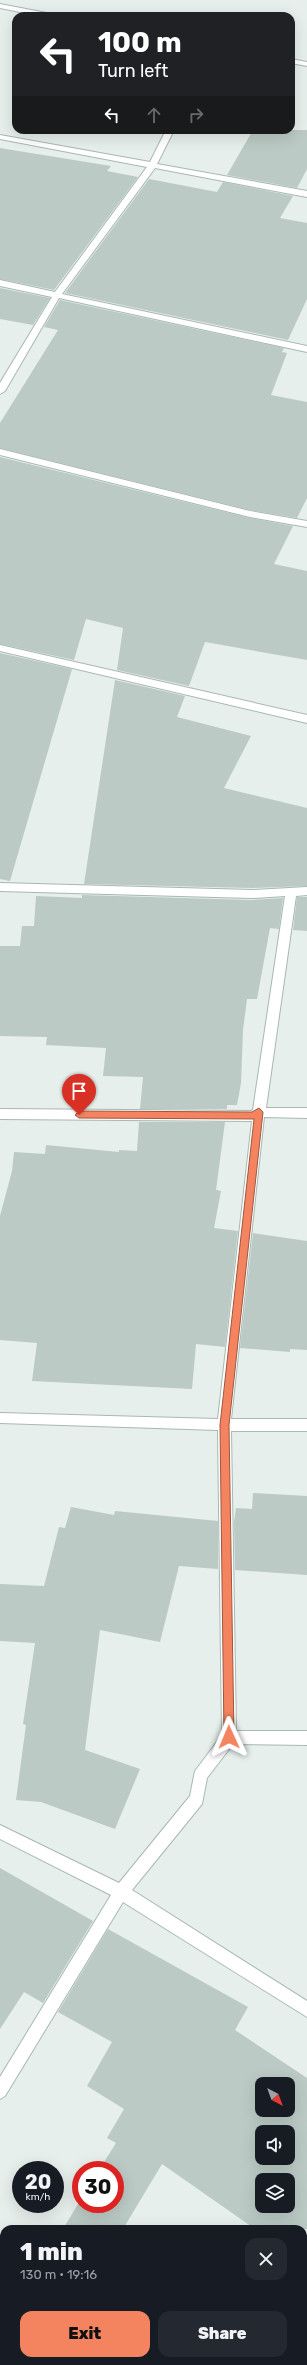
<!DOCTYPE html>
<meta charset="utf-8">
<style>
:root{--surface:#171b24;--page:#242831;--text:#f1f3f6;--muted:#9ea1a6;--accent:#f4845f}
body{margin:0;font-family:Rubik,sans-serif;background:var(--page);color:var(--text);height:100vh;display:flex;flex-direction:column;font-size:15px;white-space:nowrap}
*{box-sizing:border-box;margin:0}
p{font-size:13px;color:var(--muted)}
.icon{flex:none;width:22px;height:22px;fill:none;stroke:currentColor;stroke-width:2;stroke-linecap:round;stroke-linejoin:round}
.map{position:relative;flex:1;overflow:hidden}
.side{position:absolute;left:0px;top:2225px;width:307px;height:140px;display:flex;flex-direction:column;background:var(--surface);border-radius:12px 12px 0 0;box-shadow:0 4px 16px #0002}
.side>*{flex:none}
.guide{position:absolute;left:12px;top:12px;width:283px;height:122px;border-radius:12px;box-shadow:0 4px 16px #0002;background:#202124;color:#fff;overflow:hidden}
.needle{width:26px;rotate:139deg}
.buttons{position:absolute;left:255px;top:2077px;display:grid;gap:8px}
.buttons a{display:grid;place-items:center;width:40px;height:40px;border-radius:8px;background:var(--surface);box-shadow:0 4px 16px #0002;font-size:20px}
.speed{position:absolute;left:12px;top:2161px;display:flex;gap:8px;font-size:20px;font-weight:700;text-align:center}
.speed>*{display:grid;place-content:center;width:52px;height:52px;border-radius:50%;background:var(--surface);box-shadow:0 4px 16px #0002;line-height:1}
.speed small{font-size:10px;font-weight:400}
.speed .limit{border:6px solid #d22;background:#fff;color:#111}
.pin{position:absolute;display:grid;place-items:center;width:34px;height:34px;color:#fff;margin:-41px -17px;border-radius:50% 50% 50% 0;rotate:-45deg;box-shadow:0 0 4px #0007}
.pin .icon{rotate:45deg}
.me{position:absolute;width:44px;margin:-22px;rotate:359deg;stroke-linejoin:round;filter:drop-shadow(0 0 3px #0008)}
.turn{display:flex;align-items:center;gap:14px;height:84px;padding:0 20px;font-size:18px}
.turn .icon{width:52px;height:52px;stroke-width:2.5}
.turn b{display:block;font-size:28px;line-height:34px}
.lanes{display:flex;align-items:center;height:38px;padding:0 20px;background:#0003;justify-content:center;gap:20px;direction:ltr}
.lanes .off{opacity:.35}
.round{display:grid;place-items:center;flex:none;width:42px;height:42px;border-radius:12px;background:var(--page)}
.head{display:flex;align-items:center;justify-content:space-between;height:68px;padding:0 20px}
h1{font-size:24px;font-weight:800;line-height:30px}
.cta{display:flex;gap:8px;margin-top:auto;padding:8px 20px}
.cta a{flex:1;height:46px;border-radius:12px;background:var(--accent);color:#111;font-size:16px;font-weight:800;line-height:46px;text-align:center}
.cta a+a{background:var(--page);color:var(--text)}
.map>svg:first-child{display:block}
</style>
<div class="map">
<svg width="307" height="2365" viewBox="0 0 307 2365">
<rect width="100%" height="100%" fill="#e6efeb"/>
<g fill="#bbcac4" fill-rule="evenodd">
<polygon points="253,130 307,130 307,169 297,188 227,175"/>
<polygon points="0,148 111,166 107,171 138,177 54,290 0,279"/>
<polygon points="149,179 217,192 223,182 293,196 280,218 307,223 307,299 288,340 65,293"/>
<polygon points="0,288 50,298 33,325 0,319"/>
<polygon points="60,300 284,348 282,352 287,353 271,395 307,402 307,498 297,518 250,510 0,448 0,423 58,330 44,327"/>
<polygon points="0,457 250,518 293,526 274,564 307,571 307,660 205,642 189,686 117,670 123,628 86,619 74,660 0,644"/>
<polygon points="0,653 72,669 10,881 0,879"/>
<polygon points="115,680 185,696 177,717 251,736 224,788 307,808 307,886 252,888 84,884"/>
<polygon points="82,895 252,900 283,898 279,929 270,928 257,999 247,999 243,1030 241,1083 237,1105 227,1105 227,1109 140,1109 143,1077 103,1076 106,1048 46,1045 47,1037 0,1036 0,946 20,946 22,926 34,926 36,896 82,898"/>
<polygon points="297,897 307,897 307,931 293,930"/>
<polygon points="139,1122 225,1122 216,1190 221,1191 214,1228 238,1231 225,1347 196,1344 192,1389 32,1381 37,1343 0,1340 0,1216 12,1171 14,1152 45,1154 46,1145 119,1152 119,1150 137,1151"/>
<polygon points="253,1233 307,1241 307,1350 290,1349 290,1352 240,1348"/>
<polygon points="253,1493 307,1496 307,1575 235,1570 234,1522 236,1508 252,1509"/>
<polygon points="71,1507 114,1515 115,1511 218,1521 218,1569 179,1566 160,1642 100,1630 85,1750 140,1769 115,1829 41,1802 16,1800 26,1725 23,1724 35,1643 0,1641 0,1584 44,1586 59,1527 65,1528"/>
<polygon points="0,1868 93,1921 43,2003 24,1992 0,2029"/>
<path d="M108,1929L248,2007L235,2030L307,2078V2229H255L162,2164L123,2229H63L81,2199V2204H115V2170H99L116,2143L107,2138L124,2109L87,2086L112,2042L58,2012ZM262,2084H288V2110H262ZM262,2132H288V2158H262ZM262,2180H288V2206H262Z"/>
</g>
<g fill="none" stroke-linecap="round" stroke-linejoin="round">
<g stroke="#a8b8b2" stroke-width="2">
<g id="minor">
<polygon points="0,4 52,14 56,16 40,16 0,8"/>
<polygon points="291,59 307,62 307,66 291,63"/>
<polygon points="166,130 174,130 157,164 307,191 307,197 155,168 62,294 307,346 307,352 59,298 5,391 0,394 0,383 52,297 0,286 0,280 55,292 147,167 0,139 0,135 150,162"/>
<polygon points="0,449 250,511 307,521 307,527 250,517 0,455"/>
<polygon points="0,645 307,715 307,723 0,651"/>
<polygon points="0,883 252,890 307,887 307,895 296,896 266,1108 307,1108 307,1118 264,1117 231,1419 307,1419 307,1431 231,1431 236,1731 307,1731 307,1745 233,1744 207,1778 202,1804 132,1890 307,2001 307,2017 123,1902 5,2096 0,2099 0,2077 111,1895 0,1839 0,1825 119,1883 190,1796 195,1771 222,1735 218,1430 0,1423 0,1413 218,1419 252,1121 0,1119 0,1109 251,1111 253,1110 285,896 252,898 0,891"/>
<polygon points="0,2329 4,2331 4,2348 0,2346"/>
<polygon points="27,2361 47,2361 49,2365 29,2365"/>
</g>
</g>
<use href="#minor" fill="#fff" fill-rule="evenodd"/>
</g>
<polygon fill="#f4845f" stroke="#9f563e" points="259,1108 263,1112 229,1425 234,1737 229,1742 224,1737 220,1425 254,1119 79,1118 75,1115 79,1111 252,1112"/>
</svg>
<div class="buttons">
<a><svg class="needle" viewBox="-14 -14 28 28"><path d="M0-13l5 13h-10z" fill="#e53935"/><path d="M0 13l5-13h-10z" fill="#9ea1a6"/></svg></a>
<a><svg class="icon" aria-label="sound" viewBox="0 0 24 24"><path d="M4 9h4l5-4v14l-5-4H4zM17 9q2 3 0 6"/></svg></a>
<a><svg class="icon" aria-label="layers" viewBox="0 0 24 24"><path d="M12 4l9 5-9 5-9-5zM3 14l9 5 9-5"/></svg></a>
</div>
<div class="speed"><div>20<small>km/h</small></div><div class="limit">30</div></div>
<div class="pin" style="left:79px;top:1115px;background:#d93025"><svg class="icon" aria-label="arrive" viewBox="0 0 24 24"><path d="M6 21V4h12l-3 4 3 4H6"/></svg></div>
<svg class="me" style="left:229px;top:1737px" viewBox="-20 -20 40 40"><path d="M0-17L14 15 0 8-14 15z" fill="#f4845f" stroke="#fff" stroke-width="4"/></svg>
<div class="guide">
<div class="turn"><svg class="icon" aria-label="left" viewBox="0 0 24 24"><path d="M17 20v-9H6M10 6l-5 5 5 5"/></svg><div><b>100 m</b>Turn left</div></div>
<div class="lanes"><svg class="icon" aria-label="left" viewBox="0 0 24 24"><path d="M17 20v-9H6M10 6l-5 5 5 5"/></svg><svg class="icon off" aria-label="ahead" viewBox="0 0 24 24"><path d="M12 20V5M6 11l6-6 6 6"/></svg><svg class="icon off" aria-label="right" viewBox="0 0 24 24"><path d="M7 20v-9h11M14 6l5 5-5 5"/></svg></div>
</div>
<section class="side">
<div class="head"><div><h1>1 min</h1><p>130 m · 19:16</p></div><a class="round"><svg class="icon" aria-label="close" viewBox="0 0 24 24"><path d="M6 6l12 12M18 6L6 18"/></svg></a></div>
<div class="cta"><a>Exit</a><a>Share</a></div>
</section>
</div>
